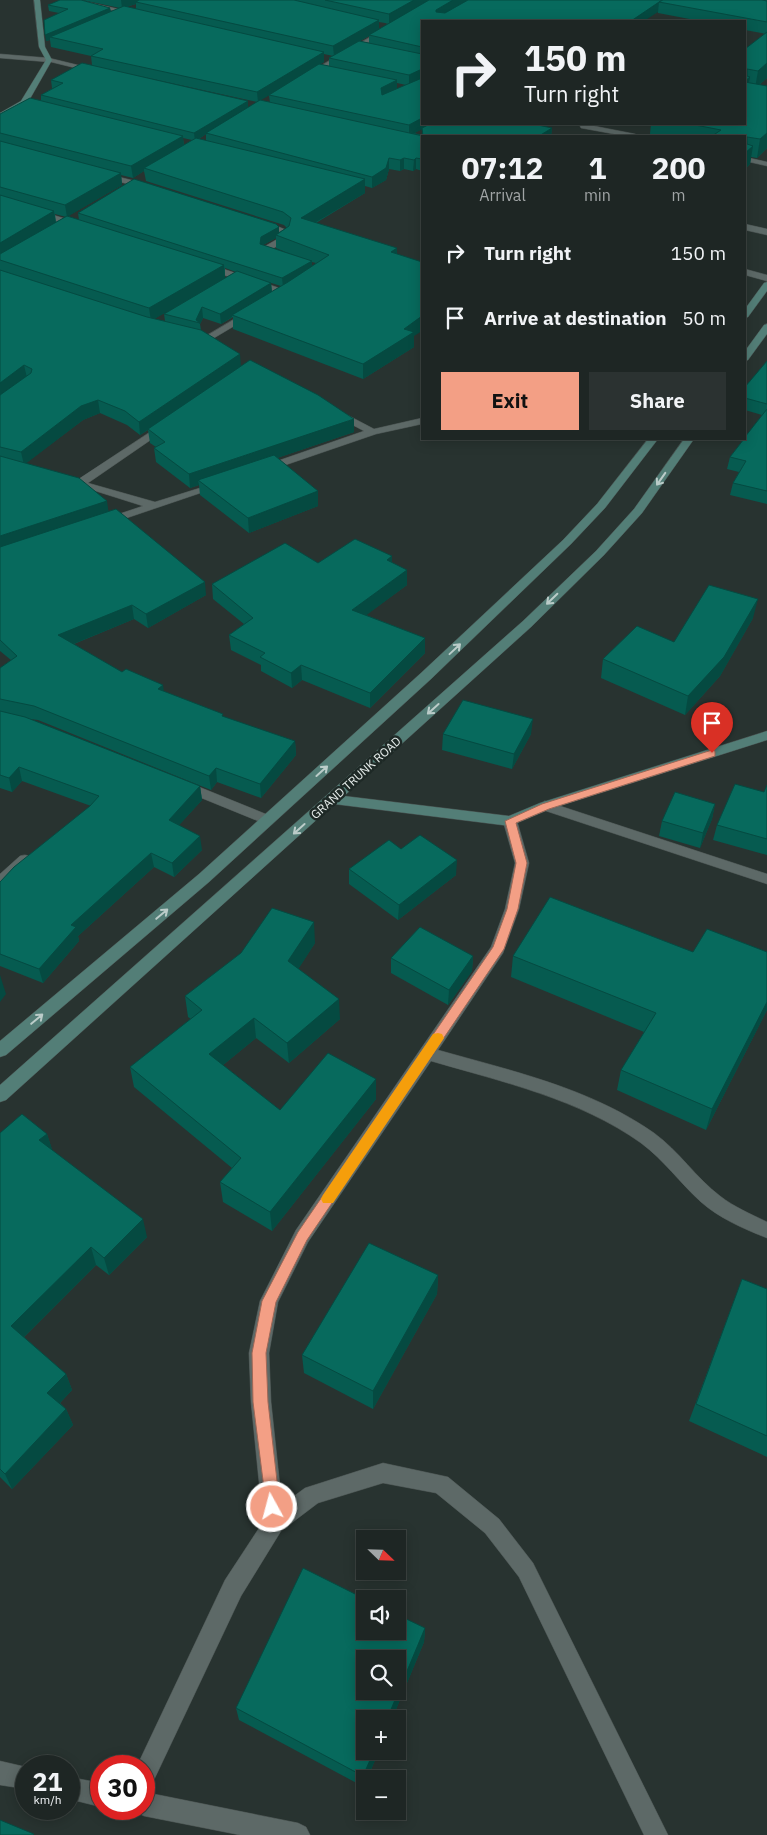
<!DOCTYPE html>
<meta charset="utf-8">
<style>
:root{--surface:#1e2624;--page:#2b3231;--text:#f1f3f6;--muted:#a1a5a6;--line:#3c4341;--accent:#f39f85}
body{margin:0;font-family:"IBM Plex Sans",sans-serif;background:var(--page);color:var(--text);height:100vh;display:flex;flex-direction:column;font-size:19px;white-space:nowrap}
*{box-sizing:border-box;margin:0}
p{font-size:16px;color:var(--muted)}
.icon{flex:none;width:28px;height:28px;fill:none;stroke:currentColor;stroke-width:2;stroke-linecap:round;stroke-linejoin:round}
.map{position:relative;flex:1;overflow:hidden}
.sheet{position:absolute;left:421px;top:135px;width:325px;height:305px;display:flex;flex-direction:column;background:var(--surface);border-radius:0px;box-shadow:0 2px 12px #0003,0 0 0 1px var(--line)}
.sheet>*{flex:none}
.banner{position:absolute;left:421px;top:20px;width:325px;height:105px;border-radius:0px;box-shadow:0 2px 12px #0003,0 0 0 1px var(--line);background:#1e2624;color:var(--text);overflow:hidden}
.needle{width:32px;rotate:113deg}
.fabs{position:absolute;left:356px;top:1530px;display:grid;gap:10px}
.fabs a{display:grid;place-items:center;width:50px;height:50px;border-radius:0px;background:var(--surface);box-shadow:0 2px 12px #0003,0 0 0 1px var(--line);font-size:25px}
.speed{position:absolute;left:15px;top:1755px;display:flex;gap:10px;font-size:25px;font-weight:700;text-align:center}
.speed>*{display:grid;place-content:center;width:65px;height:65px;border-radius:50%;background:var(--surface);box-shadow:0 2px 12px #0003,0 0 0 1px var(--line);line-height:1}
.speed small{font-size:12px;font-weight:400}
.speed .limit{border:8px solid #d22;background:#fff;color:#111}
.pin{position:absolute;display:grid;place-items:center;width:42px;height:42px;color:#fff;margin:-51px -21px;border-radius:50% 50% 50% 0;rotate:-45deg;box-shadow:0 0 5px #0007}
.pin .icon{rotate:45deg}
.me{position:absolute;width:55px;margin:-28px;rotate:353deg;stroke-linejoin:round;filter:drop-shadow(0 0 4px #0008)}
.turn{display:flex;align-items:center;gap:18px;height:105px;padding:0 20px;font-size:22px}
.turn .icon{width:65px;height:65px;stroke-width:2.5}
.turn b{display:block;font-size:35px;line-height:42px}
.eta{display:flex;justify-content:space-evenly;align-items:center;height:85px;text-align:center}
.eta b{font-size:30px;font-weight:700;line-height:35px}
.cta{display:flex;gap:10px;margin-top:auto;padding:10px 20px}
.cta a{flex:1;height:58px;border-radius:0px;background:var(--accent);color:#111;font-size:20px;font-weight:700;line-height:58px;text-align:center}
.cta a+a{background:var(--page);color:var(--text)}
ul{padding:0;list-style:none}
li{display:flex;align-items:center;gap:15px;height:65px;padding:0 20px}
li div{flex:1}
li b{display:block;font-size:19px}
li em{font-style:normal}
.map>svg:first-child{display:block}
</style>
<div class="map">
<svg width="767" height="1835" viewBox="0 0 767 1835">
<rect width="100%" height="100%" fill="#283330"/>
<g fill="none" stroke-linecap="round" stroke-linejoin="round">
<g stroke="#48514f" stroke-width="1">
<polygon id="lane" points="0,54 49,58 52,60 49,62 0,58"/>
</g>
<g stroke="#48514f" stroke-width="1">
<g id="street">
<polygon points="67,0 79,0 140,14 137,16"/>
<polygon points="384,29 389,30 312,77 305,75"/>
<polygon points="49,58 98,70 100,71 96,73 47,61"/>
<polygon points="584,124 635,134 639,136 625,136 581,128 580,126"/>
<polygon points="745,157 767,162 767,166 745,161"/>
<polygon points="103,173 151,185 152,187 148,189 100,177 99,175"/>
<polygon points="0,199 83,224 84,226 77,228 0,204"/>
<polygon points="258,221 264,221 289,231 288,240 272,249 282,252 282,256 262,252 262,248 281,237 281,234 258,225"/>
<polygon points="745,224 767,229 767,235 745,230"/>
<polygon points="206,263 288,291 290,293 282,295 203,268 202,266"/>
<polygon points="745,269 767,275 767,281 745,275"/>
<polygon points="248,311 256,313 209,341 201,339"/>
<polygon points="336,409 374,429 422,418 422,424 376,434 268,471 260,471 260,467 364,431 332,414 331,412"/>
<polygon points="164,423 168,424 168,428 88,483 155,502 219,482 224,485 109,524 101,524 101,520 143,506 67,482 72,479 77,480"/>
<polygon points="182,780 273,817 275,820 268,825 263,823 177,788 175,785 177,782"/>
<polygon points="545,801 767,874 767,884 540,809 538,806"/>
<path d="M510,816L517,821L529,863L519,909L503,953L438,1050C512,1071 590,1088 654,1133C679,1151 696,1178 720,1196C734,1207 751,1214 767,1222V1238C744,1229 719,1218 701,1202C680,1183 664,1160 641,1143C579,1099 503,1082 431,1061L308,1242L278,1302L269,1353L271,1402L282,1505L305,1488L383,1463L448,1477L499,1519L533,1563L668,1835H644L519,1577L485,1533L436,1493L383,1483L318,1503L281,1531L241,1596L152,1784L144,1788V1766H137L225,1580L263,1522L251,1402L249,1353L260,1301L296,1230L491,947L505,909L515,863L503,821Z"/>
<polygon points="25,855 30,856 32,860 30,864 5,886 0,887 0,874 20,856"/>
<polygon points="0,1761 26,1767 26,1789 0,1785"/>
<polygon points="69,1777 101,1783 101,1807 69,1799"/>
<polygon points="144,1792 298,1823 306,1827 310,1835 240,1835 144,1816 136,1812 134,1809 144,1809"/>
</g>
</g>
<g stroke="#48514f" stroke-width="1">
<g id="secondary">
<polygon points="34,0 40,0 45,47 52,60 27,104 0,118 0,113 21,101 46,60 39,47"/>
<polygon points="767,282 767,291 748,317 745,318 745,309 764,283"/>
<polygon points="767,324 767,334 748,360 745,361 745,351 764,325"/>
<polygon points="648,439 658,439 605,508 571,544 431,679 209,882 6,1055 0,1057 0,1041 199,874 421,673 563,540 597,504"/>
<polygon points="684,439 694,439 642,513 604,555 531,627 344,796 509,816 540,803 767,731 767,740 550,809 510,826 334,804 6,1100 0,1102 0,1085 523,621 596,551 634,509"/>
</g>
</g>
<use href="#lane" fill="#5d6967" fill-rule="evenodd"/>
<use href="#street" fill="#5d6967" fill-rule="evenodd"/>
<use href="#secondary" fill="#537e77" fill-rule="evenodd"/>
</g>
<g fill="#065b50" fill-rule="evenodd">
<path d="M82,0H767V78L759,85L767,86V148L757,158L751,157L750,164L745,169V136H660L650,134L651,124H745V49L766,34L745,30V21H700L658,13V12L422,21V124L552,128L551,136H422V171L416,169L413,171L404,169L400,171L389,169L386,180L372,188L365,186V193L316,223L397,254L414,336V347L363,379L233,329V317L221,324L203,318L200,324L201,330L241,367L354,432L277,458L318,506L249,533L200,495L199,485L190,488L156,462L154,448L156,447L150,443L148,430L140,435L127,425L100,413L83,420L26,463L109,511L206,595L148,628L134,619L74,644L122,672L163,691L224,717L295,741L296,755L261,798L217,782L211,790L38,720L30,719L200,786L202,800L179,825L202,850L174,877L154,867L78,936L79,941L43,983L0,966V882L91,806L22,781L12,792L0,788V668L11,660L0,651V114L41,100V95L53,88H52L51,80L92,65L91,56L51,47L50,40L46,41L59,13L49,11L48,5L110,8L111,12L120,8ZM136,4V9L126,7ZM379,22L385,23L388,24L379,29ZM369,36V43L360,41ZM324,54L333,56L329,58V66L320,64L324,62ZM130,74L257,102L248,108V101ZM397,83L406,85L397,89ZM269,95L270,103L260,100ZM422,129V135L414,133ZM206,134V141L199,139ZM183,138L192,140L184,145ZM144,171L146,181L284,225L287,228L279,232V227L78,213L79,220L68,216L122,185L121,175L133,178ZM55,214L66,217L56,222ZM276,238V248L290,254L263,245ZM312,262L316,263L312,266ZM225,268L236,272L164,314L165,321L154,319L225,278ZM268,282L281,286L272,292L271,283Z"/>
<polygon points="767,361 767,504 730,495 733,483 739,472 727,469 730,457 762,415 745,410 745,387"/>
<polygon points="318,563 392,563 407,585 366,615 425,638 425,653 370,708 302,680 292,688 261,671 261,665 231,650 229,635 244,624 213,599 212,584"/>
<polygon points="753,618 720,676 685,715 601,678 603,659 674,642"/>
<polygon points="443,734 531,734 512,769 442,750"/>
<polygon points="767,785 767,855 713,840 717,825 764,792"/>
<polygon points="715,804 712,819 700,848 659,836 662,821"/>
<polygon points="401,849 456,875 398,920 349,884 349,869"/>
<polygon points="315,943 298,969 340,1019 289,1063 256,1038 223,1065 280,1110 376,1099 272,1231 223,1202 220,1182 232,1168 134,1087 130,1067 191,1019 188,1017 185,996"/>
<polygon points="693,952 767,952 767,1010 706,1130 617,1090 621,1070 644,1032 511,977 513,956"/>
<polygon points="473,956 472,971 448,1005 391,973 391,958"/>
<polygon points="0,1133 47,1134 52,1150 147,1237 109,1275 96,1265 24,1337 66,1374 72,1390 60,1403 66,1409 73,1425 12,1489 0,1477"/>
<polygon points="438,1275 437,1294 373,1409 304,1373 302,1355"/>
<polygon points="742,1279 767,1289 767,1457 689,1421"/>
<polygon points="425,1628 424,1642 392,1719 365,1719 379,1751 367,1779 365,1779 364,1787 239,1720 236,1708"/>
</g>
<g fill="#054a41">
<polygon points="121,0 150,0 136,2 136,4 122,8"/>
<polygon points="414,0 430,0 389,24 389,14"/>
<polygon points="453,0 469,0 436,19 436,10"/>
<polygon points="659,2 658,12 644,21 631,21"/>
<polygon points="110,8 111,13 50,37 50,40 46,41 45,35"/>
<polygon points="379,20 379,30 334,56 333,46"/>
<polygon points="324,52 324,62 258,102 257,92"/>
<polygon points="767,63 767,78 755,88 758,71"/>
<polygon points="422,69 422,79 409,85 409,75"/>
<polygon points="750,77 747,94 745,96 745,81"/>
<polygon points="397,80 397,91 381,98 381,88"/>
<polygon points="248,101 248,109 195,141 194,133"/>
<polygon points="422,118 422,124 432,124 409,136 409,125"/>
<polygon points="552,128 551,136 539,136"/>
<polygon points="767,133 767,148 757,158 760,139"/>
<polygon points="183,136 184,148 144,168 144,171 133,178 131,166"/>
<polygon points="753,146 750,164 745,169 745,153"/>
<polygon points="389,158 389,169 386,180 372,188 372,177"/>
<polygon points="404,158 404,169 400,171 400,160"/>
<polygon points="416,158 416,169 413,171 414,160"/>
<polygon points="121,173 122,185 67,217 65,205"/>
<polygon points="365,179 365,193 301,231 301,218"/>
<polygon points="54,211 56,224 0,257 0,243"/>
<polygon points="279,227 279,236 276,235 276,238 261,246 260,244 261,237"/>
<polygon points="397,248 397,262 391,252"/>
<polygon points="312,261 312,270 283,287 282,278"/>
<polygon points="224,265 225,278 151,321 149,308"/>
<polygon points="271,283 272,293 232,315 232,317 221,324 220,314"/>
<polygon points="202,307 203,318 200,324 196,320"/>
<polygon points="422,316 422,331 414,336 414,347 363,379 363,364 404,329"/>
<polygon points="240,354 241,367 140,435 139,422"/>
<polygon points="24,365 27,378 0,398 0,383"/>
<polygon points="98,400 100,413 83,420 24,465 21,452 81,406"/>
<polygon points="354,419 354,432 203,483 198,480 199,485 190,488 189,474"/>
<polygon points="318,491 318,506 249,533 248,518"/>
<polygon points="107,501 109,515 0,551 0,536"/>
<polygon points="392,556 392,571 387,560"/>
<polygon points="407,570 407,585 353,625 352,610"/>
<polygon points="205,582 206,595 148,628 146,614"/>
<polygon points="758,599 753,618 720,676 685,715 688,696"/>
<polygon points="132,605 134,619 61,649 58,635"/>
<polygon points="425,638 425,653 370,708 370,693"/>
<polygon points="301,665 302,680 292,688 291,673"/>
<polygon points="163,685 165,699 158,689"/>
<polygon points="533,719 531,734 512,769 514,754"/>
<polygon points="295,741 296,755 261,798 260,784"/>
<polygon points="19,767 22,781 12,792 9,778"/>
<polygon points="216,768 217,782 211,790 209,776"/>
<polygon points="200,786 202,800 171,834 169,820"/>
<polygon points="715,804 712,819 700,848 703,833"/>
<polygon points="200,836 202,850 174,877 172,863"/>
<polygon points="151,853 154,867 78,936 79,941 43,983 39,969 71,925"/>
<polygon points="457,860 456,875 398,920 399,905"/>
<polygon points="314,922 315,943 290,982 288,961"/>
<polygon points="473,956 472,971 448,1005 449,990"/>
<polygon points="0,975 6,994 0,1002"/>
<polygon points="339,999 340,1019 289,1063 287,1043"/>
<polygon points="767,1002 767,1010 706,1130 712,1109"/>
<polygon points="254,1018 256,1038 212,1074 209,1054"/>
<polygon points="376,1079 376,1099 272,1231 270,1212"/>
<polygon points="47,1134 53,1152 39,1140"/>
<polygon points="143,1219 147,1237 109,1275 104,1258"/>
<polygon points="91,1247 96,1265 18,1343 11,1326"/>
<polygon points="438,1275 437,1294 373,1409 373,1391"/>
<polygon points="66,1374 72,1390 54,1409 47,1393"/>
<polygon points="66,1409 73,1425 12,1489 5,1474"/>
<polygon points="425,1628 424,1642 392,1719 387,1719"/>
<polygon points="374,1751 379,1751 367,1779 365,1779 365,1784 364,1787 363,1776"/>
</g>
<g fill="#076a5d" stroke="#054a41" fill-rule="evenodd">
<polygon points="60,0 81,0 110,8 45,35 44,20 68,9 48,5"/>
<polygon points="139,0 294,0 379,20 333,46 136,2"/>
<polygon points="325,0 414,0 389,14"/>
<polygon points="429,0 453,0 436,10 436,12 445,13 468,0 662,0 631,21 422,21 422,47 369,35"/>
<polygon points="663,0 762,0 767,1 767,22 659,2"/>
<polygon points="124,6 324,52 257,92 91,56 103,49 50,37"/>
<polygon points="767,32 767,63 758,71 747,69 747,76 750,77 745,81 745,49"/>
<polygon points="359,41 422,54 422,69 409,75 329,58"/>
<polygon points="82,63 248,101 194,133 41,95 63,83 51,80"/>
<polygon points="319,64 397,80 381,88 382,95 422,78 422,118 409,125 269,95"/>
<polygon points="745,82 767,86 767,133 760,139 747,137 747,144 753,146 745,153 745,136 712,136 721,130 690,124 745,124"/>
<polygon points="30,98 183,136 131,166 0,133 0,114"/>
<polygon points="260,100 423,136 422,128 430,124 533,124 552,128 539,136 422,136 422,159 416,158 414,160 404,158 400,160 389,158 386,168 372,177 206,133"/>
<polygon points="196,138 365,179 301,218 397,248 391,252 422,262 422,316 404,329 414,332 363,364 232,315 288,282 329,255 276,235 289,226 291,218 283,212 144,168"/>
<polygon points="0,141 121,173 65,205 0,187"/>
<polygon points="134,179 276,224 279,227 261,237 260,244 312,261 282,278 78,213"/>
<polygon points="0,195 54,211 0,243"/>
<polygon points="67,216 224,265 149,308 0,260 0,254"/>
<polygon points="0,270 147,317 201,330 240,354 139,422 125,411 98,400 81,406 21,452 0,447 0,395 31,373 32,369 24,365 0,383"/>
<polygon points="237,271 271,283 220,314 202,307 196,320 200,323 164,314"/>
<polygon points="250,360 318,395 354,419 189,474 154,448 165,442 148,429"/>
<polygon points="767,361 767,404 745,398 745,387"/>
<polygon points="767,409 767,491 733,483 746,461 730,457 744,439 745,439 745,437"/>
<polygon points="274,455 318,491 248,518 198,480"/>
<polygon points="0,456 79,478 107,501 0,536"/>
<polygon points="116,509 205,582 146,614 132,605 58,635 122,672 126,669 163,685 158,689 223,714 222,716 295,741 260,784 216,768 209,776 34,706 0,699 0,668 17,656 0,640 0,547"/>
<polygon points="355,539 392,556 387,560 407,570 352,610 425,638 370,693 301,665 291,673 260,657 265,653 229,635 253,618 212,584 285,543 318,563"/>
<polygon points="709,585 758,599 724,657 688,696 603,659 637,626 674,642"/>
<polygon points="463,700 533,719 514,754 443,734"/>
<polygon points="0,711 25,717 200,786 169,820 200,836 172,863 151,853 71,925 76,927 39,969 0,954 0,882 14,867 90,806 99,796 19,767 9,778 0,775"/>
<polygon points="735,784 764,792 767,785 767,839 717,825"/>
<polygon points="675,792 715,804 703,833 662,821"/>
<polygon points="420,835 457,860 399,905 349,869 389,840 401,849"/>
<polygon points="550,897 693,952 707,929 767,952 767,1002 712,1109 621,1070 656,1013 513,956"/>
<polygon points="272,908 314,922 288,961 339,999 287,1043 254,1018 209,1054 280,1110 328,1053 376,1079 270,1212 220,1182 241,1158 130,1067 202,1010 185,996 241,953"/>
<polygon points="420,927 473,956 449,990 391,958"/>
<polygon points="22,1114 47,1134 39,1140 143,1219 104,1258 91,1247 11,1326 66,1374 47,1393 66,1409 5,1474 0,1469 0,1133"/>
<polygon points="369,1243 438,1275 373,1391 302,1355"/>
<polygon points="742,1279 767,1289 767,1436 696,1404"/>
<path d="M303,1568L365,1599V1631H398V1615L425,1628L387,1719H365V1751H374L363,1776L236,1708ZM365,1659H398V1691H365Z"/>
<polygon points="0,1820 34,1834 33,1835 0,1835"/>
</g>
<defs><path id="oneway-shaft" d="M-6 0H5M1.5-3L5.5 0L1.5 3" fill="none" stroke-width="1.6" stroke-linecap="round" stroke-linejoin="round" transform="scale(1.25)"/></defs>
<g stroke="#bbccc9">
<use href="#oneway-shaft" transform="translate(661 479) rotate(125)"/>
<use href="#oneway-shaft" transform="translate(552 599) rotate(136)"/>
<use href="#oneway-shaft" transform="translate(455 649) rotate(-43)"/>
<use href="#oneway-shaft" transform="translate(433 709) rotate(138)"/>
<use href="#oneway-shaft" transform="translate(322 771) rotate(-42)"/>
<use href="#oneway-shaft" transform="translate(299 829) rotate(138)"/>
<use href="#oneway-shaft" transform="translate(162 914) rotate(-40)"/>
<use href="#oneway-shaft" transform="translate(37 1019) rotate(-40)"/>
</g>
<polygon fill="#f39f85" stroke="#9e6756" points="712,750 715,751 715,756 549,809 516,823 527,863 518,909 504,949 307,1240 276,1302 266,1353 268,1402 280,1507 278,1512 272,1514 267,1512 253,1402 252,1353 262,1301 298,1232 493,947 507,909 516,863 505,821 542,804"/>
<polygon fill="#f59e0b" points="438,1033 442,1034 444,1038 442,1041 333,1203 323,1203 321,1199 323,1195 433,1034"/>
<g text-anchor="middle" stroke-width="5" stroke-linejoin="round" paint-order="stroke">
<g font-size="12" fill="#e7eeec" stroke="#1e2926">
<text transform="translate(356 778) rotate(-42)" y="4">GRAND TRUNK ROAD</text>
</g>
</g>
</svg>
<div class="fabs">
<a><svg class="needle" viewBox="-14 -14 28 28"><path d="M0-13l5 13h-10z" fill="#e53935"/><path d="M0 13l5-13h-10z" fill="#a1a5a6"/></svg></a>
<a><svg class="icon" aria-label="sound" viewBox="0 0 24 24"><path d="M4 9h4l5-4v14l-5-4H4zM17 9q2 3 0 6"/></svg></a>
<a><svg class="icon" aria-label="search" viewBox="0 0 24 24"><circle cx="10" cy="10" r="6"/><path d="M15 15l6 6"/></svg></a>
<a>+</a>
<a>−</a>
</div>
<div class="speed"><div>21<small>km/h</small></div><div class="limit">30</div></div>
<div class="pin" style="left:712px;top:753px;background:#d93025"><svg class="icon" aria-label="arrive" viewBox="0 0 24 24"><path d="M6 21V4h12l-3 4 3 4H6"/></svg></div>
<svg class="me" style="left:272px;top:1507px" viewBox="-20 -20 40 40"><circle r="17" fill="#f39f85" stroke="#fff" stroke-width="3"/><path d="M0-11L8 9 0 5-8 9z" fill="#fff"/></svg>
<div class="banner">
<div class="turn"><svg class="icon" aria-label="right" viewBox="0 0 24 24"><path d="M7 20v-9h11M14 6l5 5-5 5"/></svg><div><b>150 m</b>Turn right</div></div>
</div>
<section class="sheet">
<div class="eta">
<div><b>07:12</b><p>Arrival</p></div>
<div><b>1</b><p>min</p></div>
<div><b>200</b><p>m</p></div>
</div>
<ul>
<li><svg class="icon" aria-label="right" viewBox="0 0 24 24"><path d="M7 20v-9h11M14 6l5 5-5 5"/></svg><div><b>Turn right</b></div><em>150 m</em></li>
<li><svg class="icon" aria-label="arrive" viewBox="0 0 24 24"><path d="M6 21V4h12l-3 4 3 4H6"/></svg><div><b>Arrive at destination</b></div><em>50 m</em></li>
</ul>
<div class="cta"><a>Exit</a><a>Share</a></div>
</section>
</div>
